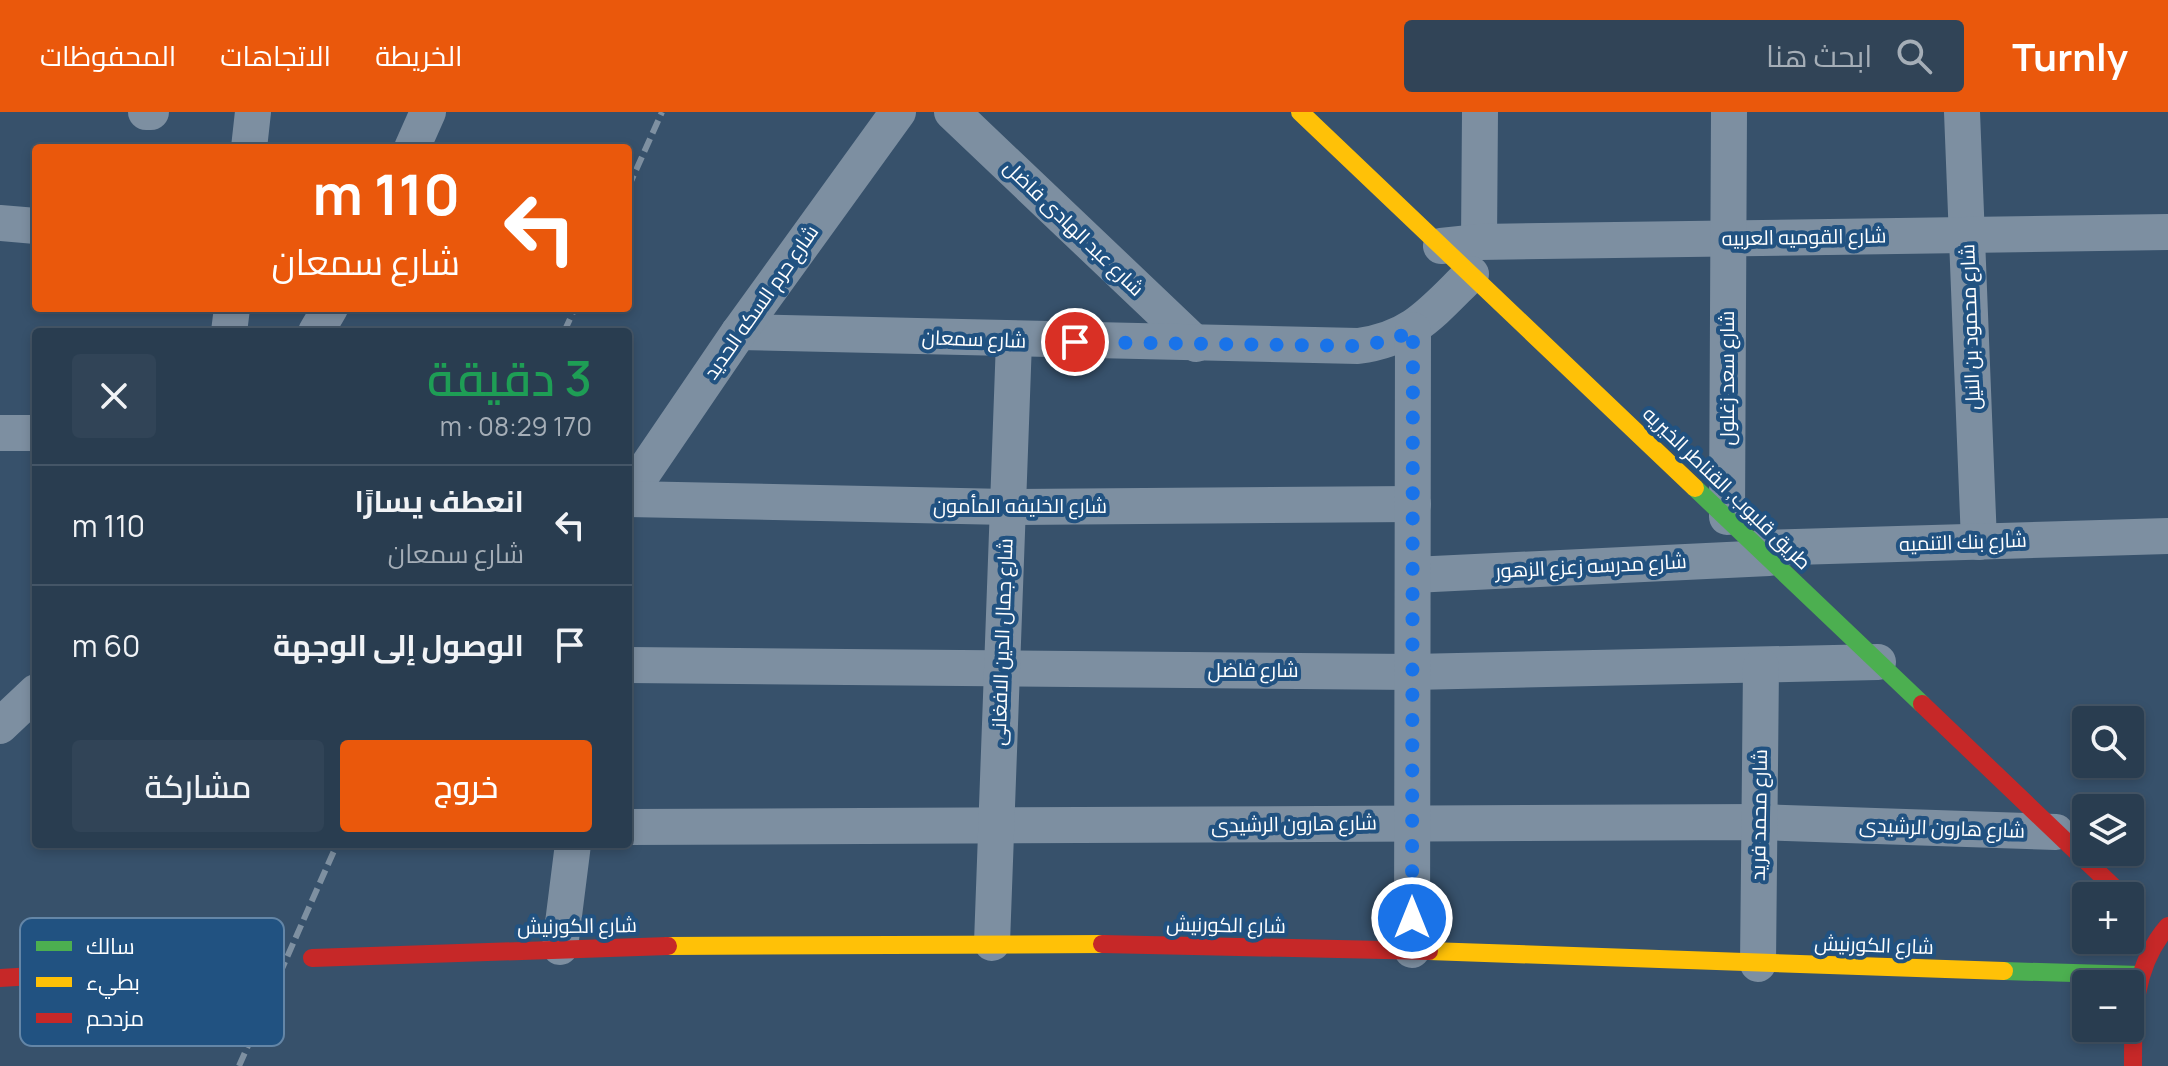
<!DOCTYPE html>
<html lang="ar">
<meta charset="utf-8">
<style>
:root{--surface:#293d50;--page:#314457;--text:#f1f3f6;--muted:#a5aeb7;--line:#455667;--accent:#ea580c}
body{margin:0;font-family:Manrope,Cairo,sans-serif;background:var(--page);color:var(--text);direction:rtl;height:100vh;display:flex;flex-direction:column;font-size:30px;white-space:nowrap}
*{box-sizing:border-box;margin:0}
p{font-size:26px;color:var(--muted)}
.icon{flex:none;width:44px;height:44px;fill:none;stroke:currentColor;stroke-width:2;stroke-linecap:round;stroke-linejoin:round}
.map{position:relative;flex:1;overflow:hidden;direction:ltr}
.sheet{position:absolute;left:32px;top:216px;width:600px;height:520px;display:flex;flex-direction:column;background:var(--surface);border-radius:8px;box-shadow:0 4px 12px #0003,0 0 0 2px var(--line);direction:rtl}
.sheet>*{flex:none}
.top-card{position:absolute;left:32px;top:32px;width:600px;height:168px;border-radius:8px;box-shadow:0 4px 12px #0003,0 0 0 2px var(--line);direction:rtl;background:#ea580c;color:#fff;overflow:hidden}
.tools{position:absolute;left:2072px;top:594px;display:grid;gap:16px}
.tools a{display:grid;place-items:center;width:72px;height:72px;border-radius:8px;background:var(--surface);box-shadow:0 4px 12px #0003,0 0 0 2px var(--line);font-size:40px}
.pin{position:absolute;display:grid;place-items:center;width:68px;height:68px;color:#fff;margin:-34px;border:4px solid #fff;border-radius:50%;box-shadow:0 2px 8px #0007}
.me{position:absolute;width:88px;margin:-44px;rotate:0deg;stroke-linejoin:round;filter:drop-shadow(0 0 6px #0008)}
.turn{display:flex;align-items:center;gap:28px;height:168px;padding:0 40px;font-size:36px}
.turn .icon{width:104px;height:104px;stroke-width:2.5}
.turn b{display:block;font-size:56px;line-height:68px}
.round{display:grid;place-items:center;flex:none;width:84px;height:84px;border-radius:8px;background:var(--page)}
.head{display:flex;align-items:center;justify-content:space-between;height:136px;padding:0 40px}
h1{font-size:48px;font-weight:600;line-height:60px;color:#1e9e55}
.action{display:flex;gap:16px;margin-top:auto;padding:16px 40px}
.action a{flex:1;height:92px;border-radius:8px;background:var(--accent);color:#fff;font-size:32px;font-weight:600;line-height:92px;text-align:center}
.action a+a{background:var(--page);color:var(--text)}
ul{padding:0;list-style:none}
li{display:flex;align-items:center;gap:24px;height:120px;padding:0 40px;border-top:2px solid var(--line)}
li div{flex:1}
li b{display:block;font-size:30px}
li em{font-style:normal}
header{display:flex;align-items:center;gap:48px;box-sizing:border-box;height:112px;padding:0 40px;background:var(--accent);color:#fff}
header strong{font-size:38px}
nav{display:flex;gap:44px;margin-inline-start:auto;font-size:28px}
.search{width:560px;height:72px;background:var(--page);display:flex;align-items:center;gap:20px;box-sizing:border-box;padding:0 28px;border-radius:8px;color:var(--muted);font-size:30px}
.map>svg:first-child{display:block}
</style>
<header>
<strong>Turnly</strong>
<div class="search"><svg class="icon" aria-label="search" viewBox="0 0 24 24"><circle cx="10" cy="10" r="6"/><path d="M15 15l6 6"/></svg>ابحث هنا</div>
<nav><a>الخريطة</a><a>الاتجاهات</a><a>المحفوظات</a></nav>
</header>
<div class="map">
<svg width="2168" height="954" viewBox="0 0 2168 954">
<rect width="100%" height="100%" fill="#37516b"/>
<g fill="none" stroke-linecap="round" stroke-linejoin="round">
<g stroke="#7d8fa1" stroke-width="36">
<polyline points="146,0 151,0"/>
<polyline points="952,0 1196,232"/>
<polyline points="1962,0 1979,430"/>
<polyline points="249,36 253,0"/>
<polyline points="412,36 428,0"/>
<polyline points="0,111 36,114"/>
<polyline points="1479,130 1480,0"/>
<polyline points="1441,134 1479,130 2168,120"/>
<polyline points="229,220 232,196"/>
<polyline points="316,220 330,196"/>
<path d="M739,220L1358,234C1413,227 1433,199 1471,162"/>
<polyline points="0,321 36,321"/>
<polyline points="628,383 739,220 898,0"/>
<polyline points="628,387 1007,395 1413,392"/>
<polyline points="1727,405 1729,0"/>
<polyline points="1759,436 2168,424"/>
<polyline points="1413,463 1769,446"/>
<polyline points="628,553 1412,560 1878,550"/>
<polyline points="0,614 36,580"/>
<polyline points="628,715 1759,710 2056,720"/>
<polyline points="992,831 1014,229"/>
<polyline points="560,835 573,732"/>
<polyline points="1412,838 1413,218"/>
<polyline points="1758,852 1761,554"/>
</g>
<g stroke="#4caf50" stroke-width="18">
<polyline points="1695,376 1922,592"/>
<polyline points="2004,859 2140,863"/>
</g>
<g stroke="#ffc107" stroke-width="18">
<polyline points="1300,0 1695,376"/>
<polyline points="668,834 1102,832"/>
<polyline points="1429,839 2004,859"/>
</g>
<g stroke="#c62828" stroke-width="18">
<polyline points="1922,592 2123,784"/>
<polyline points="1102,832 1429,839"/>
<polyline points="312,846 668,834"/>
<polyline points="0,866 265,850"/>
<path d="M2133,954C2133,903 2133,854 2168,814"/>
</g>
<g stroke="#7e90a1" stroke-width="6" stroke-dasharray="14 6" stroke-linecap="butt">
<polyline points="628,76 662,0"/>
<polyline points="564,220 575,196"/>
<polyline points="239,954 337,732"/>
</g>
</g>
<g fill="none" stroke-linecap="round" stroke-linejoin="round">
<polyline stroke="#1a73e8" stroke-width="14" stroke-dasharray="0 25.2" points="1075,230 1358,234 1392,228 1413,218 1412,806"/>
</g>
<g text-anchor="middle" stroke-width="8" stroke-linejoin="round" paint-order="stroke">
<g font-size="20" fill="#fff" stroke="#215281">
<text transform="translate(1074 116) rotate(44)" y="7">شارع عبد الهادى فاضل</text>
<text transform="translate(1804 125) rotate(-1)" y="7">شارع القوميه العربيه</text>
<text transform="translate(761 190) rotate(-55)" y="7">شارع حرم السكه الحديد</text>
<text transform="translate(1970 215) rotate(-92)" y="7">شارع محمود بن النيل</text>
<text transform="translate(974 227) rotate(2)" y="7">شارع سمعان</text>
<text transform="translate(1727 266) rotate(-90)" y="7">شارع سعد زغلول</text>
<text transform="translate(1727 376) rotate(44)" y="7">طريق قليوب, القناطر الخيريه</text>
<text x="1020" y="401">شارع الخليفه المأمون</text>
<text transform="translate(1963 430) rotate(-2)" y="7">شارع بنك التنميه</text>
<text transform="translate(1591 454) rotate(-3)" y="7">شارع مدرسه زعزع الزهور</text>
<text transform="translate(1002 530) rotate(-88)" y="7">شارع جمال الدين الافغانى</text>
<text x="1253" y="565">شارع فاضل</text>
<text transform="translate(1759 703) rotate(-89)" y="7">شارع محمد فريد</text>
<text transform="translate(1294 712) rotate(-1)" y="7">شارع هارون الرشيدى</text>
<text transform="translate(1942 716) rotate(2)" y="7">شارع هارون الرشيدى</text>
<text transform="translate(1226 813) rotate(1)" y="7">شارع الكورنيش</text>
<text transform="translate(577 814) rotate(-1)" y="7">شارع الكورنيش</text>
<text transform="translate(1874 833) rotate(2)" y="7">شارع الكورنيش</text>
</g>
</g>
<rect x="20" y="806" width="264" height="128" rx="12" fill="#215281" stroke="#6486a7" stroke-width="2"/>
<rect x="36" y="829" width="36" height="10" fill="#4caf50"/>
<rect x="36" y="865" width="36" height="10" fill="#ffc107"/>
<rect x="36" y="901" width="36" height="10" fill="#c62828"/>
<g font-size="22" fill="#fff">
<text x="86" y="842">سالك</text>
<text x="86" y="878">بطيء</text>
<text x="86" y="914">مزدحم</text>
</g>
</svg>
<div class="tools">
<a><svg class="icon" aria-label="search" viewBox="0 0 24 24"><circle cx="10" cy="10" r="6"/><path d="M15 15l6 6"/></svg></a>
<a><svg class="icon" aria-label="layers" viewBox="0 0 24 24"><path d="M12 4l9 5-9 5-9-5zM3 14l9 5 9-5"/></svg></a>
<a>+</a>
<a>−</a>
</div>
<div class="pin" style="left:1075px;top:230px;background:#d93025"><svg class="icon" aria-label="arrive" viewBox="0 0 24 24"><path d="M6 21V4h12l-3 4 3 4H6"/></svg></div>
<svg class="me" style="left:1412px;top:806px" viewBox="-20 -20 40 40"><circle r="17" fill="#1a73e8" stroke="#fff" stroke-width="3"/><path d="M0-11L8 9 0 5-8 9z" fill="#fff"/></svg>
<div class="top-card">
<div class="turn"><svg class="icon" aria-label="left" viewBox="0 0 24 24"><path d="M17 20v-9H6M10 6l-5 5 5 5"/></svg><div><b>110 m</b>شارع سمعان</div></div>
</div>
<section class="sheet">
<div class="head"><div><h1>3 دقيقة</h1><p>170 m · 08:29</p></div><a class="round"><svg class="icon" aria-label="close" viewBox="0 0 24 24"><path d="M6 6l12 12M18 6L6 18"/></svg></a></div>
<ul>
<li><svg class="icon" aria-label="left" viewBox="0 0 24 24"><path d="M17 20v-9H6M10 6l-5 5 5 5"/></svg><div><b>انعطف يسارًا</b><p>شارع سمعان</p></div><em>110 m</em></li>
<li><svg class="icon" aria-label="arrive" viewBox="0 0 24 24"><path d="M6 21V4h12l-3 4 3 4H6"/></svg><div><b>الوصول إلى الوجهة</b></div><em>60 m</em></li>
</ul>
<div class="action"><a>خروج</a><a>مشاركة</a></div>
</section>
</div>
